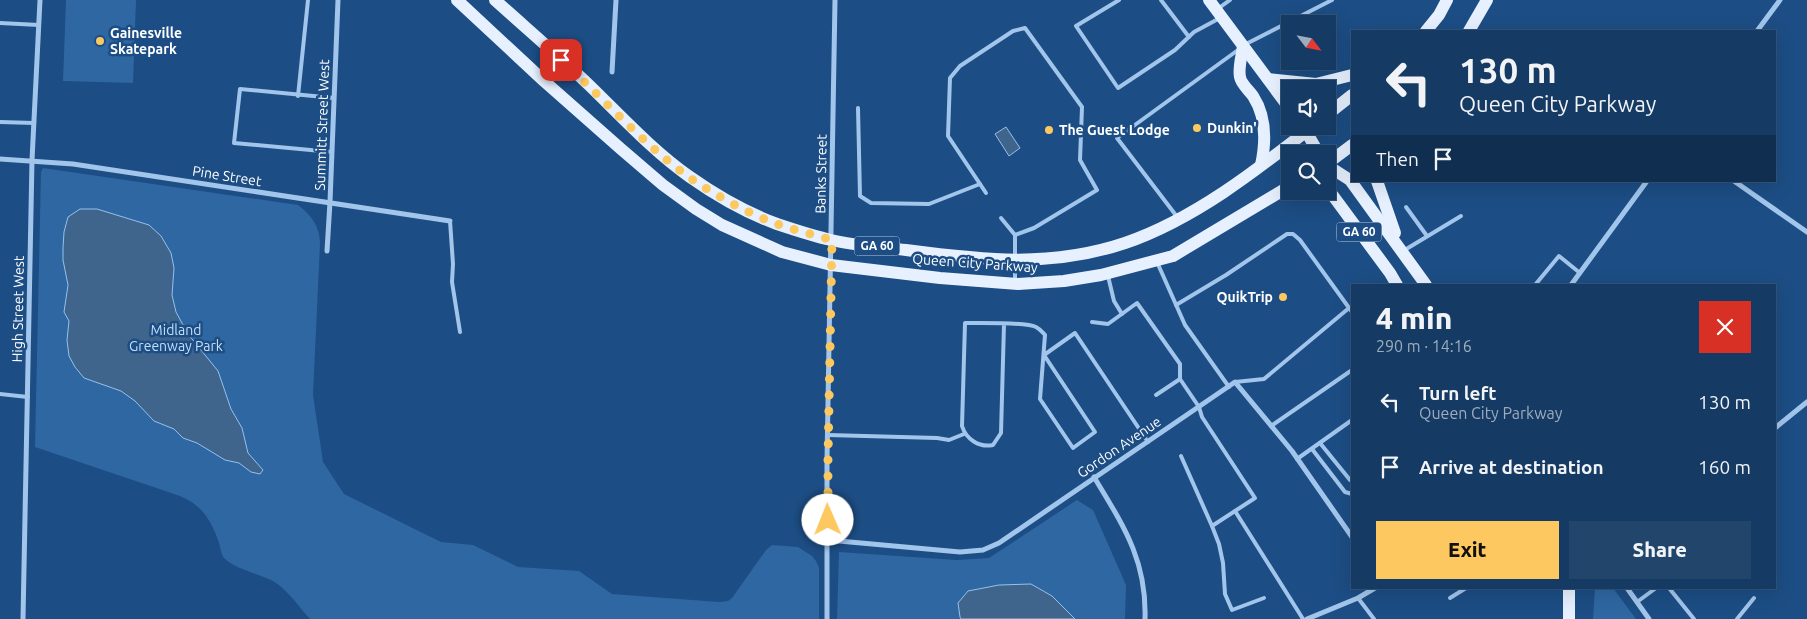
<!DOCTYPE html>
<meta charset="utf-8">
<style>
:root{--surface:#153a63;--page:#22456c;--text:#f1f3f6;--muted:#9dadbe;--line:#345478;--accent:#fcc85f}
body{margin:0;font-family:Ubuntu,sans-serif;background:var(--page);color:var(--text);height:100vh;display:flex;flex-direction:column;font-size:19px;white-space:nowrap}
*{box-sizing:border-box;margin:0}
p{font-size:16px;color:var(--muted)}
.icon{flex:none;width:28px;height:28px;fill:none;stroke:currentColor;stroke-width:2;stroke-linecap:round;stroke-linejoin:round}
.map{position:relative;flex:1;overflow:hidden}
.sheet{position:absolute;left:1351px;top:284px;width:425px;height:305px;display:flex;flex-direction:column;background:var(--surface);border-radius:0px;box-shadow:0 5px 20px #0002,0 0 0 1px var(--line)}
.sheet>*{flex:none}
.hud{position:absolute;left:1351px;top:30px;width:425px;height:152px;border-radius:0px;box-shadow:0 5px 20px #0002,0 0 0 1px var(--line);background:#153a63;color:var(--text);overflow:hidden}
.needle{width:32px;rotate:122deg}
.controls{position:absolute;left:1281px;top:15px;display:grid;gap:10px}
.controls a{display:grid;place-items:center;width:55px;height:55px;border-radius:0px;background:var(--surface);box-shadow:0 5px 20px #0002,0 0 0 1px var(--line);font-size:25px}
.pin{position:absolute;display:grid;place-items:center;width:42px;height:42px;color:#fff;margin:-21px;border-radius:10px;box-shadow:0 2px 8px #0006}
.me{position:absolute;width:55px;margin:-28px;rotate:359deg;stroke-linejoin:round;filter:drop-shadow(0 0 4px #0008)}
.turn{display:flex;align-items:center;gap:18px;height:105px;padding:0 25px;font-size:22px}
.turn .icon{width:65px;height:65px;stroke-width:2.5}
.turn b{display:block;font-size:35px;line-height:42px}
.then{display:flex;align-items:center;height:48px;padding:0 25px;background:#0003;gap:10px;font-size:19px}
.round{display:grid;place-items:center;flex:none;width:52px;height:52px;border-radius:0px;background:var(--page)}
.head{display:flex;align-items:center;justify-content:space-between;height:85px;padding:0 25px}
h1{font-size:30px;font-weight:800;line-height:38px}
.action{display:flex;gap:10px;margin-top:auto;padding:10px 25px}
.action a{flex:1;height:58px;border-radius:0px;background:var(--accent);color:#111;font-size:20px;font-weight:800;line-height:58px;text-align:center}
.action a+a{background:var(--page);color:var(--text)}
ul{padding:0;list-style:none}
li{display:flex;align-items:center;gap:15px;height:65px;padding:0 25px}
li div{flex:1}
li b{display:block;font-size:19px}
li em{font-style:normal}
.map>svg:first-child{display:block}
</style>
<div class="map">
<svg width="1807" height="619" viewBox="0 0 1807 619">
<rect width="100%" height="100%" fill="#1c4d84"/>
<g fill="#2f67a2">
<polygon points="66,0 136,0 133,83 63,81"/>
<path d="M43,168L298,205C311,215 320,226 320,244L313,395L323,462L344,494L441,542L473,545L518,567L579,571L612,594L719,602L728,601L732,598L766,550L772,545L798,547L812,556L816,561L819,568V619H310C299,607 287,589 273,581C259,574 235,569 224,558C221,554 220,545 218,540C210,518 201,505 180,496L35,447L41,172Z"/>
<polygon points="1077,500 1093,510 1126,585 1125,619 837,619 839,552 957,560 989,558"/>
<polygon points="1595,588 1613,588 1636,619 1593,619"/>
</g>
<g fill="#40658d" stroke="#95c1ed">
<polygon points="1006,127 1020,148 1009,156 995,134"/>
<polygon points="80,209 97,209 149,225 161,236 171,253 174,268 172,295 176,312 188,334 218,371 231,409 242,428 248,453 263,470 260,474 251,472 239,463 225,460 197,443 183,438 174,429 154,421 135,401 121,391 84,378 75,367 69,356 67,340 69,321 64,312 68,285 63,260 63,248 64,232 68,217"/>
<polygon points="1031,584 1052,596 1075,619 961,619 960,617 958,603 968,591 999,585"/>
</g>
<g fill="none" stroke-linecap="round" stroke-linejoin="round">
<g stroke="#a2c5eb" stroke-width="4">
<polyline points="1119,0 1076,26 1118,88 1175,50 1194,32 1220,18"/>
<polyline points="1161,0 1189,37"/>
<polyline points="1219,8 1230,0"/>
<polyline points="0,23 39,25"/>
<polyline points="1246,44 1332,0"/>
<polyline points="298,96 308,0"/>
<polyline points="858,108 860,196 871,203 929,204 980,184 948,136 950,78 960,66 1013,31 1025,28 1082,107 1080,160 1097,190 1034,228 1015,235 1015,280"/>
<polyline points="0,122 34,123"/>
<polyline points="332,152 234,143 240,89 334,98"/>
<polyline points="980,184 986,193"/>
<polyline points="1406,207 1427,236"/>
<polyline points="1001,218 1015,235"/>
<polyline points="1178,218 1117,138 1238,50"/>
<polyline points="450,221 453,264 452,282 460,332"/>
<polyline points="1403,251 1461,216"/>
<polyline points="1157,262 1185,325 1229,387"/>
<polyline points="1108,276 1114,301 1122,314"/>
<polyline points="1535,285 1559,256 1580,273"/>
<polyline points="1176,305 1226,275 1287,234 1293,234 1300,240 1352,312"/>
<polyline points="1092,322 1108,324 1137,303 1180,364 1180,379 1199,407 1202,417 1255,498 1212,526 1181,456"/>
<path d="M1004,324L1001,433L993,445C979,448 966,439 962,426L965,323C980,323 1025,322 1036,327C1040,329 1042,332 1045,335L1040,399L1073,448L1095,432L1044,355L1075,333L1148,442"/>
<polyline points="1235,382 1264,379 1349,308"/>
<polyline points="0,394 28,397"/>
<polyline points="1156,395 1180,379"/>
<polyline points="1271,426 1352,370"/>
<polyline points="828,435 937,438 949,440 964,434"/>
<polyline points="1320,443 1350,480 1352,481"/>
<polyline points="1312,449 1345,492 1352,494"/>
<polyline points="1297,459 1352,420"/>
<polyline points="1235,511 1303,619"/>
<polyline points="1212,526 1219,544 1223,563 1225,594 1232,610 1264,598"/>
<polyline points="1669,588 1694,619"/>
<polyline points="1358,598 1374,619"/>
<polyline points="1450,598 1466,588"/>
<polyline points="1637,602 1656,588"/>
<polyline points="1737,619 1754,598"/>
</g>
<g stroke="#a2c5eb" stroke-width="5">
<polyline points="1757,31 1780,0"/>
<polyline points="612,72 616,0"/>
<polyline points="0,159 73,164 450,221"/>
<polyline points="1734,181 1807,232"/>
<polyline points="327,251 330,202 338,0"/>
<polyline points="1571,285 1647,181"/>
<polyline points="1775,428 1807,402"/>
<path d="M1094,477C1123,525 1147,560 1145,619"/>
<polyline points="828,540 960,552 983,550 999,543 1235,382 1292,451 1352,537"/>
<polyline points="1627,588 1649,619"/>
<polyline points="23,619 32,160 40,0"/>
<polyline points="827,619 827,460 835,0"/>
<polyline points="1307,619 1358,598 1375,588"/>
</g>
<g stroke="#e6f0fe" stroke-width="12">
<polyline points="457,0 544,81 621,149 663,185 696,209 722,225 782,252 831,265 940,278 1018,284 1064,281 1101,275 1173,256 1290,186"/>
<path d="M495,0C526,28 559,56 589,85C622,117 653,151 690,177C717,196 747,213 777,224C795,230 813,236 831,240C856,246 882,247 906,250C982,260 1051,268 1125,243C1193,220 1257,170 1313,126"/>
<polyline points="1209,0 1290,109"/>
<polyline points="1426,31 1439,15 1447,0"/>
<polyline points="1469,31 1487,0"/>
<path d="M1243,46C1242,56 1238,67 1240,77C1241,84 1249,90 1253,96C1266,116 1266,142 1261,165"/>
<polyline points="1268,79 1316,84 1352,75"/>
<polyline points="1328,114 1352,95"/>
<polyline points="1303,126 1319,154"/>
<polyline points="1328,163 1352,145"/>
<polyline points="1328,166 1350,180 1426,285"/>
<polyline points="1328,176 1331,193 1390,273 1397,285"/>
<polyline points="1377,181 1395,233"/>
<polyline points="1569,619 1569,588"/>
</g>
</g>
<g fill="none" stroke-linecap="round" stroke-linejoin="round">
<path stroke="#fcc85f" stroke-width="9" stroke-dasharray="0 16.2" d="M561,60C604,99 643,144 690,178C717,196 747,213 777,224C795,230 814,235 832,240L828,460V520"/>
</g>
<g fill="#fcc85f" stroke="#1c4d84" stroke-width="2">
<circle cx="100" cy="41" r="5"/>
<circle cx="1197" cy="128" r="5"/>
<circle cx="1049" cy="130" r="5"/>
<circle cx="1283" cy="297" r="5"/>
</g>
<g text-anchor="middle" stroke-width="5" stroke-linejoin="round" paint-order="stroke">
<g fill="#1c4d84" stroke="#bbcada" stroke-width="1">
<rect x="1336.5" y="222.5" width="45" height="19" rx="4"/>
<rect x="854.5" y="236.5" width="45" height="19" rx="4"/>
</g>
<g font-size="12" font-weight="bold" fill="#fff">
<text x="1359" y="236">GA 60</text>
<text x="877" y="250">GA 60</text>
</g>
<g font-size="14" font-weight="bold" fill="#fff" stroke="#1c4d84" text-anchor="start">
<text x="110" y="38">Gainesville<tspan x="110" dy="16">Skatepark</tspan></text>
<text x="1207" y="133">Dunkin'</text>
<text x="1059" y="135">The Guest Lodge</text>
<text x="1273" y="302" text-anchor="end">QuikTrip</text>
</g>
<g font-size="14" fill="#fff" stroke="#1c4d84">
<text transform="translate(322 125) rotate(-88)" y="5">Summitt Street West</text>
<text transform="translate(821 174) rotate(-89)" y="5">Banks Street</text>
<text transform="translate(227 176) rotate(9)" y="5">Pine Street</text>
<text transform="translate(975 263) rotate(4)" y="5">Queen City Parkway</text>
<text transform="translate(18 309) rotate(-89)" y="5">High Street West</text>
<text transform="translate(1119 447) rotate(-34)" y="5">Gordon Avenue</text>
</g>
<g font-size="14" fill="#c6dff8" stroke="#1c4d84">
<text x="176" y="335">Midland<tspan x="176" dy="16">Greenway Park</tspan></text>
</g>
</g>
</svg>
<div class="controls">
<a><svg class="needle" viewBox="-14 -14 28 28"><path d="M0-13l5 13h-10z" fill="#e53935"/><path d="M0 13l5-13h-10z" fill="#9dadbe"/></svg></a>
<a><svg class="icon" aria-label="sound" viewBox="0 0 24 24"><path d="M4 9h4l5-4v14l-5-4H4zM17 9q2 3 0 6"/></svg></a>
<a><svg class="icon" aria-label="search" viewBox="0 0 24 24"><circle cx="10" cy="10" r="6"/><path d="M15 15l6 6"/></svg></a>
</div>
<div class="pin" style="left:561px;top:60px;background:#d93025"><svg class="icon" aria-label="arrive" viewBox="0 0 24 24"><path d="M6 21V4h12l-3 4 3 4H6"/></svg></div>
<svg class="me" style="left:828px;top:520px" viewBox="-20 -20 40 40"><circle r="19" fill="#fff"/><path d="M0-13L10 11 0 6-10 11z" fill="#fcc85f"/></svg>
<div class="hud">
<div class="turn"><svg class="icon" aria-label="left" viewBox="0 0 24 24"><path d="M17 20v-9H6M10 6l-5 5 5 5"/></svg><div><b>130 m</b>Queen City Parkway</div></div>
<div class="then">Then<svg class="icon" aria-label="arrive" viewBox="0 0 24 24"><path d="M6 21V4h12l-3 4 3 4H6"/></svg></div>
</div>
<section class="sheet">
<div class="head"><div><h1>4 min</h1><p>290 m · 14:16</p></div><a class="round" style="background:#d93025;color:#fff"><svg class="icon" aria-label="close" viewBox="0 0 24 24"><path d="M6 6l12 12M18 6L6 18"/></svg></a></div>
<ul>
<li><svg class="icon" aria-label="left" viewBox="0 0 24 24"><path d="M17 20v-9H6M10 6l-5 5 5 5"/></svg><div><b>Turn left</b><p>Queen City Parkway</p></div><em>130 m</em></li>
<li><svg class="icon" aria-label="arrive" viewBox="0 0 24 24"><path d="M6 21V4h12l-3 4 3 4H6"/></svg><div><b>Arrive at destination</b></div><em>160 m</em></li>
</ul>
<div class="action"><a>Exit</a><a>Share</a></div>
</section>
</div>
